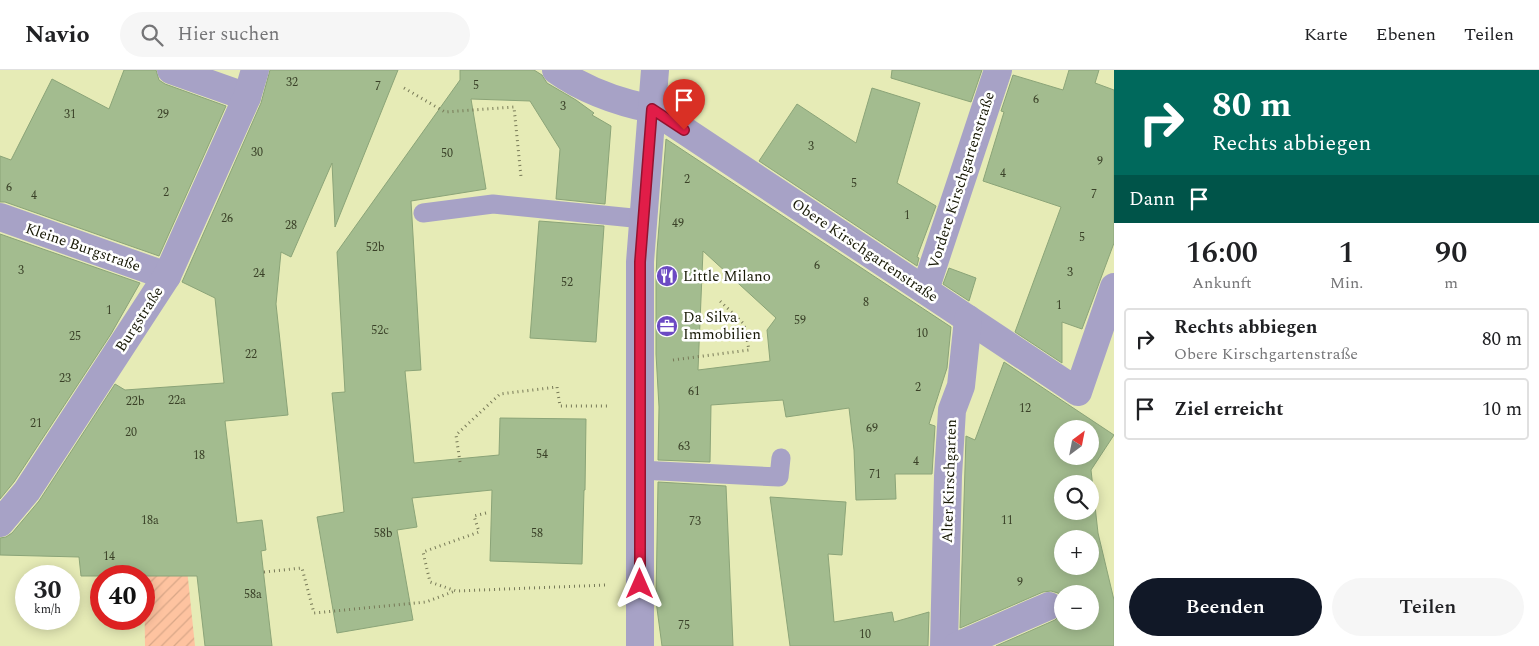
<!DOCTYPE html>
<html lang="de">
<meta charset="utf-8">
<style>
:root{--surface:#fff;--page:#f6f6f6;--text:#202124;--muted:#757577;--line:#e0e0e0;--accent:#111827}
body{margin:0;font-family:Spectral,serif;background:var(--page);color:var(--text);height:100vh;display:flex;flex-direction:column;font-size:19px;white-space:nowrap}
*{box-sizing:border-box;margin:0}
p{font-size:16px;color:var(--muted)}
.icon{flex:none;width:28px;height:28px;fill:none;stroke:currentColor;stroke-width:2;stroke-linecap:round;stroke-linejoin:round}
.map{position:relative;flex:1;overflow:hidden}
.side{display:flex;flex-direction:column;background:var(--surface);width:425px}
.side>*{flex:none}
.guide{background:#00695c;color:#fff;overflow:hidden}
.needle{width:32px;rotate:32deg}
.controls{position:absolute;left:1054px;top:350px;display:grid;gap:10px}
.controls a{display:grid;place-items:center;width:45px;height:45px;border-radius:50%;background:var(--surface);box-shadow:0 2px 12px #0003;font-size:25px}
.speed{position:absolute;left:15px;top:495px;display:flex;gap:10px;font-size:25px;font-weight:700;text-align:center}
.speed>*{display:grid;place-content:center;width:65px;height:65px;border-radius:50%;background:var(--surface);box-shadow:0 2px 12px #0003;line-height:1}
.speed small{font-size:12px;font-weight:400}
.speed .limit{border:8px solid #d22;background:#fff;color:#111}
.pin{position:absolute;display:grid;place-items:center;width:42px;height:42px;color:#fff;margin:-51px -21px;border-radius:50% 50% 50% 0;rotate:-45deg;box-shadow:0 0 5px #0007}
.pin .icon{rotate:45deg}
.me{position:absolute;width:55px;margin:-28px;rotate:0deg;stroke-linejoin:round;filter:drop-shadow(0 0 4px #0008)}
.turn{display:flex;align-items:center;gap:18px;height:105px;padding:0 15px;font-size:22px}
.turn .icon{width:65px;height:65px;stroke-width:2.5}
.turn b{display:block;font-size:35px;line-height:42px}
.then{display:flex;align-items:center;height:48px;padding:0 15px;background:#0003;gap:10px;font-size:19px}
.eta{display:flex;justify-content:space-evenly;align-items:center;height:85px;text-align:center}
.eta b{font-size:30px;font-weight:600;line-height:35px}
.primary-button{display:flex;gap:10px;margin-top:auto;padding:10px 15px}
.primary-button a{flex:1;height:58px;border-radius:30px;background:var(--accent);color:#fff;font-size:20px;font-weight:600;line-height:58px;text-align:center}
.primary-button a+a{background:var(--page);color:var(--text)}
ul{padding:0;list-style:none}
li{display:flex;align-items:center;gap:15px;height:62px;margin:0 10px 8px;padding:0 5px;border:2px solid var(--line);border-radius:5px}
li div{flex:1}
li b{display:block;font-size:19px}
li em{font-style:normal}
header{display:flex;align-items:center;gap:30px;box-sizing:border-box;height:70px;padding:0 25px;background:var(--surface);border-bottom:1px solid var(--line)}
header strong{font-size:24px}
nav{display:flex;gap:28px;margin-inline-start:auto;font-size:18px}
.search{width:350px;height:45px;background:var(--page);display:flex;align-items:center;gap:12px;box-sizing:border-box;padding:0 18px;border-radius:28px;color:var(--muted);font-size:19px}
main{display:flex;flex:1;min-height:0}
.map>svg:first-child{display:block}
</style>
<header>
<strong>Navio</strong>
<div class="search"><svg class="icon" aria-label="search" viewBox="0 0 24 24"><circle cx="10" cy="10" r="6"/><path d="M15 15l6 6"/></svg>Hier suchen</div>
<nav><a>Karte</a><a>Ebenen</a><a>Teilen</a></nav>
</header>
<main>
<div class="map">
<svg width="1114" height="576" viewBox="0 0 1114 576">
<defs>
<pattern id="garden-furrows" width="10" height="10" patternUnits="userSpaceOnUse" patternTransform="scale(1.25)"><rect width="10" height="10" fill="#fec3a0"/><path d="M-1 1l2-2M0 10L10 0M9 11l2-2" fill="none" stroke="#d9a788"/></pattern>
</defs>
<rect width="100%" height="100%" fill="#e6ebb6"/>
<polygon fill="url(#garden-furrows)" points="187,499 195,576 145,576 144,500"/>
<g fill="#a3bc8f" stroke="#8ba478" fill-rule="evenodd">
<polygon points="124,0 156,0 159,10 165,14 226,36 159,186 5,132 0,132 0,86 11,90 52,9 109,39"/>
<polygon points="270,0 398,0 335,157 332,93 291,187 281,182 276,234 288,345 225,351 237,453 262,450 266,480 261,481 272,576 205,576 197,506 81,506 79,487 0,485 0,468 6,467 12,463 39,431 115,314 125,320 224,313 215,228 182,212 261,33"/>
<polygon points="460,0 534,0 542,5 547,13 576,30 594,43 592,45 611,56 605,134 556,129 560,79 530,31 471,29 486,119 411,131 421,300 405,301 414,393 499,385 500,348 586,349 585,420 584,420 582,494 490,491 492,420 412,428 417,457 397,460 413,550 337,563 317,447 344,442 332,323 345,322 337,182 460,10"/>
<polygon points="892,0 982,0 971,32 891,8"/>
<polygon points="1069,0 1099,0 1095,13 1114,20 1114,173 1082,259 1062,252 1062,293 1015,262 1061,137 983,111 1004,42 1001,41 1013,5 1063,20"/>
<polygon points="872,18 920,33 897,113 936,136 917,187 919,188 917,196 759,91 797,34 856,73"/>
<path d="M666,69L951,257L947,298L929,354L935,356L932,404H895L896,429L856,430L854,380L849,338L786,347L783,330L711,335L710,392L658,390L659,337L656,284V211L657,181ZM703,181L776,248L767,260L770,291L698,300Z"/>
<polygon points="539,151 604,156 596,272 530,268"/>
<polygon points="0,164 140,213 111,264 14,412 0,429"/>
<polygon points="949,198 976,208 969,231 943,214"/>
<path d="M1004,292L1114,365L1091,400L1098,463L1114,530V576H996L1055,550L1062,543V551H1090V524H1062V529L1058,523L1051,521L1043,522L960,558L966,366L975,370ZM1062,359H1090V386H1062ZM1062,414H1090V441H1062ZM1062,469H1090V496H1062Z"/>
<polygon points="658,412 726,416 733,576 662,576 656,531"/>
<polygon points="770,427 846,432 842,485 828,484 834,552 892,542 894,552 929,542 928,576 790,576"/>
</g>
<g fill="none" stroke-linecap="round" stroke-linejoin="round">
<g stroke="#777957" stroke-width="3" stroke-dasharray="1 4" stroke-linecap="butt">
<polyline points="404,18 445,42 514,37 521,107"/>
<polyline points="673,290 749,280 744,254 720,231"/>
<polyline points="460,392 456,365 500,324 557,317 560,336 607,336"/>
<polyline points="486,443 474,446 479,462 423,482 430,512 456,521 607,515"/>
<polyline points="264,502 302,498 314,543 426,532 455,521"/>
</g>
<g stroke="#a7a2c6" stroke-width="19">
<polyline points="423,143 493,134 643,149"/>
<polyline points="640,400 779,407 781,388"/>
</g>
<g stroke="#a7a2c6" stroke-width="28">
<polyline points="171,0 247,27"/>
<path d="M556,0C584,20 618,32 652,39L1078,322L1114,217"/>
<polyline points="0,147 167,206"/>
<polyline points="925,220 998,0"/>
<polyline points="0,453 27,421 167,206 247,27 255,0"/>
<polyline points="944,576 948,406 952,340 961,316 968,249"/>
<polyline points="957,576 1049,536"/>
</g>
<polyline stroke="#a7a2c6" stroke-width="28" points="640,576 640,192 655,0"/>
</g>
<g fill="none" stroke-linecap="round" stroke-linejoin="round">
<g stroke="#92132f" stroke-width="12">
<polyline id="route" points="640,514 640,192 652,39 684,60"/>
</g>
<use href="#route" stroke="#e11d48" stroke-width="9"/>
</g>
<defs>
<g id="restaurant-disc" transform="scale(1.125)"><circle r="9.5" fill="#6c4ac3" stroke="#fff"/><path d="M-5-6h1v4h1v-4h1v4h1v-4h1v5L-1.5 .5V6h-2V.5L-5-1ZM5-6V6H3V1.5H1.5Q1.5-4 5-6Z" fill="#fff"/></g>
<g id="office-disc" transform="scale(1.125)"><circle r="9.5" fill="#6c4ac3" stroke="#fff"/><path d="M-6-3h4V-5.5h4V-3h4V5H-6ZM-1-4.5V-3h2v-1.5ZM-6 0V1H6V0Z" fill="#fff"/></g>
</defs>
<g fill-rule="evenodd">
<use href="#restaurant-disc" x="667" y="206"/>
<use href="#office-disc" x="667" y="256"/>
</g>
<g text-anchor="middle" stroke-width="5" stroke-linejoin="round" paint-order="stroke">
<g font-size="12" fill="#3a4128">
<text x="292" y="16">32</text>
<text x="476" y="19">5</text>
<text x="378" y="20">7</text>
<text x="1036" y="33">6</text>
<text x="563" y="40">3</text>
<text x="70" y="48">31</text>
<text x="163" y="48">29</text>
<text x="811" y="80">3</text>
<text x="257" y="86">30</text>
<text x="447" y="87">50</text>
<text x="1100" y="95">9</text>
<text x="1003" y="107">4</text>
<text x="687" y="113">2</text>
<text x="854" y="117">5</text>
<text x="9" y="121">6</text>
<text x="166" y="126">2</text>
<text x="1094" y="128">7</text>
<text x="34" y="129">4</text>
<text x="907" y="149">1</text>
<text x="227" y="152">26</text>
<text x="678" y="157">49</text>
<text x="291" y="159">28</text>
<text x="1082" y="171">5</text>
<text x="375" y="181">52b</text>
<text x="817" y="199">6</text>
<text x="21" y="204">3</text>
<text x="1070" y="206">3</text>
<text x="259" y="207">24</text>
<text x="567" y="216">52</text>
<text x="866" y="236">8</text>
<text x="1059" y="239">1</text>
<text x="109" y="244">1</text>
<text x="800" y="254">59</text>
<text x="380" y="264">52c</text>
<text x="922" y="267">10</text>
<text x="75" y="270">25</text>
<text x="251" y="288">22</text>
<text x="65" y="312">23</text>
<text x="918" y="321">2</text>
<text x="694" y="325">61</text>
<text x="177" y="334">22a</text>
<text x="135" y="335">22b</text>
<text x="1025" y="342">12</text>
<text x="36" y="357">21</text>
<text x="872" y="362">69</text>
<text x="131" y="366">20</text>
<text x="684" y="380">63</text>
<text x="542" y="388">54</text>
<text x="199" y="389">18</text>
<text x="916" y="395">4</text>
<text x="875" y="408">71</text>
<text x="150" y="454">18a</text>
<text x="1007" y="454">11</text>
<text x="695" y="455">73</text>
<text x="383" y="467">58b</text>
<text x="537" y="467">58</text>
<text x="109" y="490">14</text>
<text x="1020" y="516">9</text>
<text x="253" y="528">58a</text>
<text x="684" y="559">75</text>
<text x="865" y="568">10</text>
</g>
<g font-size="15" fill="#171805" stroke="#fff">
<text transform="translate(961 110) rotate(-72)" y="5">Vordere Kirschgartenstraße</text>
<text transform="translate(83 177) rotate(19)" y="5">Kleine Burgstraße</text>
<text transform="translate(865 180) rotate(34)" y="5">Obere Kirschgartenstraße</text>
<text transform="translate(139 249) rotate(-57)" y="5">Burgstraße</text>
<text transform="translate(949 411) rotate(-88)" y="5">Alter Kirschgarten</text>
</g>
<g font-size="15" fill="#171805" stroke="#fff" text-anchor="start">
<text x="683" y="211">Little Milano</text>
<text x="683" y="252">Da Silva<tspan x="683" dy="17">Immobilien</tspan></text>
</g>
</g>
</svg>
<div class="controls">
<a><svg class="needle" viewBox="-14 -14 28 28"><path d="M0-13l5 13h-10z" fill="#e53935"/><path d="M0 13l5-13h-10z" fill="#757577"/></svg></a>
<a><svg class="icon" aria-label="search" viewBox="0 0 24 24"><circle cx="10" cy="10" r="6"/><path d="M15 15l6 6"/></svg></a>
<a>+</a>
<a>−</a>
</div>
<div class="speed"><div>30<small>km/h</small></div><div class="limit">40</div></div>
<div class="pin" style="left:684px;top:60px;background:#d93025"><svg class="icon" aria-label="arrive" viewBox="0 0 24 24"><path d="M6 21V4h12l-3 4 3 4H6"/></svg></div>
<svg class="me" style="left:640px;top:514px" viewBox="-20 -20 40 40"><path d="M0-17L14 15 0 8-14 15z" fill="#e11d48" stroke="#fff" stroke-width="4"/></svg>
</div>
<section class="side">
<div class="guide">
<div class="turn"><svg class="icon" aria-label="right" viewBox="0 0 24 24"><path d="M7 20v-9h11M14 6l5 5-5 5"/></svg><div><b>80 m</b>Rechts abbiegen</div></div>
<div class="then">Dann<svg class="icon" aria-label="arrive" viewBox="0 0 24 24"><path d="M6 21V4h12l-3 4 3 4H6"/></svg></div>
</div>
<div class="eta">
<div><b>16:00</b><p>Ankunft</p></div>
<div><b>1</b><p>Min.</p></div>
<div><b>90</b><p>m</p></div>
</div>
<ul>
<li><svg class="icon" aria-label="right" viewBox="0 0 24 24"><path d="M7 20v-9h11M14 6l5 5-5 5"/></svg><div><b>Rechts abbiegen</b><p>Obere Kirschgartenstraße</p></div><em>80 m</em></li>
<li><svg class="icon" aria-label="arrive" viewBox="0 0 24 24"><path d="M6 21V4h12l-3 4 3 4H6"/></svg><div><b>Ziel erreicht</b></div><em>10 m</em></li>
</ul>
<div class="primary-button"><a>Beenden</a><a>Teilen</a></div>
</section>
</main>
